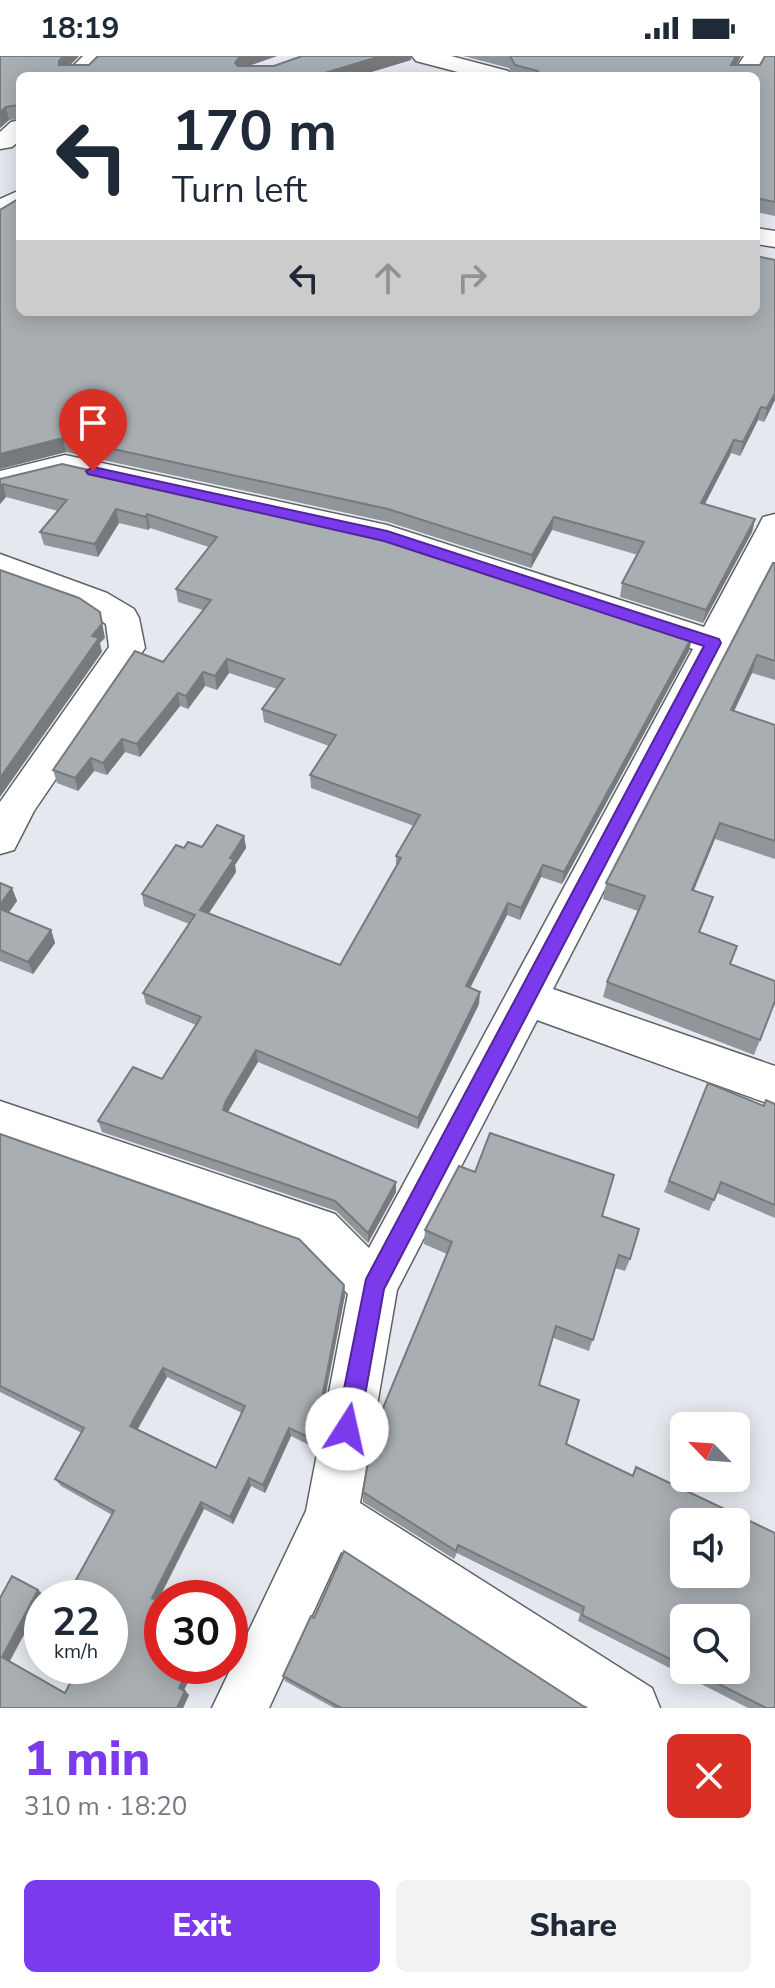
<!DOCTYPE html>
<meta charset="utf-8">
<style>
:root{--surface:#fff;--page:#f2f2f3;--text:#1f2937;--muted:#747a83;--accent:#7c3aed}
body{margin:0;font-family:"Nunito Sans",sans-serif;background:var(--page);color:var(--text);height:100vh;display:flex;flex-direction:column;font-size:30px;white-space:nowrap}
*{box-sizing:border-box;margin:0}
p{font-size:26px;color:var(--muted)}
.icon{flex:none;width:44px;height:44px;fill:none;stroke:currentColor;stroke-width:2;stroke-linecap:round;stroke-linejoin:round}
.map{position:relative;height:1652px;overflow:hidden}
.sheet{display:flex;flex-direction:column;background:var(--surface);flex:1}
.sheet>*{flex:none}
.top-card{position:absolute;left:16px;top:16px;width:744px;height:244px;border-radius:12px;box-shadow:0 4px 20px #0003;background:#fff;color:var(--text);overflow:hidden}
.needle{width:52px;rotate:295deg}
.buttons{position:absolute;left:670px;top:1356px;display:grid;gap:16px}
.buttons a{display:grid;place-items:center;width:80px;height:80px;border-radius:12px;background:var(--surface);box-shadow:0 4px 20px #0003;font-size:40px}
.speed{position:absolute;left:24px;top:1524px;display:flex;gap:16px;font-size:40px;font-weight:700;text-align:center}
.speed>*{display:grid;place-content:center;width:104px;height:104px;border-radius:50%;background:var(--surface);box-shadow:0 4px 20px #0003;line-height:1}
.speed small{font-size:20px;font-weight:400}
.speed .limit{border:12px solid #d22;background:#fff;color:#111}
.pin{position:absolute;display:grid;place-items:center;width:68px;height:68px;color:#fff;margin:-82px -34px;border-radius:50% 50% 50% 0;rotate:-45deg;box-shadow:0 0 8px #0007}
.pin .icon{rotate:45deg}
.me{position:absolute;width:88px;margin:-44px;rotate:10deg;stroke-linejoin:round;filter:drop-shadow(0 0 6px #0008)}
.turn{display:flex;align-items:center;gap:28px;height:168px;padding:0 24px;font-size:36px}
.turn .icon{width:104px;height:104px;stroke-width:2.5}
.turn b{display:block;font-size:56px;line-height:68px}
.lanes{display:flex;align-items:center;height:76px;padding:0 24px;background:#0003;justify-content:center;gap:40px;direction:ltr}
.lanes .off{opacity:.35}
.round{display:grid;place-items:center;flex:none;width:84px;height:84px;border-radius:12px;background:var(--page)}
.summary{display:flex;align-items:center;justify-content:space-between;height:136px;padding:0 24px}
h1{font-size:48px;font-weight:800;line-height:60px;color:var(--accent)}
.action{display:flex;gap:16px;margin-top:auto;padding:16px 24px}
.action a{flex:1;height:92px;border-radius:12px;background:var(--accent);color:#fff;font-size:32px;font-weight:800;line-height:92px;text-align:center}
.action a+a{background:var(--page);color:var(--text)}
.status{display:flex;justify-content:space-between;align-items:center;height:56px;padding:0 40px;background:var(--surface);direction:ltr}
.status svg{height:22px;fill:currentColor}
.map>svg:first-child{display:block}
</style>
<div class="status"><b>18:19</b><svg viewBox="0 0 49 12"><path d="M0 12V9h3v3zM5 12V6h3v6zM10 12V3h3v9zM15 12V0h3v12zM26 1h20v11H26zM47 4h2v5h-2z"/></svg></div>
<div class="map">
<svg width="775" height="1652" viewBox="0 0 775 1652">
<rect width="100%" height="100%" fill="#e5e9ef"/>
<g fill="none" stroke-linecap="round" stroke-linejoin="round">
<g stroke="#5e6266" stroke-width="3">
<g id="street">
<polygon points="83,0 109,0 89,20 63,20"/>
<polygon points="412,0 451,0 508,15 512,20 473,20 416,5"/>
<polygon points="744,0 768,0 755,20 731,20"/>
<polygon points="20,64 20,84 12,91 0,93 0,76 11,66"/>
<polygon points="20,134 20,154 0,163 0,143"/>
<polygon points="756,172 775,175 775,191 756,188"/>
<polygon points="65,399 387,469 704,571 759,469 763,461 775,458 775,523 766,521 553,933 775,1010 775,1050 537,964 397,1234 360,1447 652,1632 660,1652 581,1652 341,1496 269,1652 212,1652 306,1455 348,1238 302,1191 0,1085 0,1045 335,1158 369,1192 693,593 381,490 65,419 0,435 0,415"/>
<polygon points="0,498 107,537 134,553 139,562 145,592 34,755 14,794 0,798 0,746 109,591 106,568 83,553 0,524"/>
</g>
</g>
<use href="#street" fill="#fff" fill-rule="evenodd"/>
</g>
<g fill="#91969a" fill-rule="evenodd">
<polygon points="0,0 79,0 70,9 89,9 98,0 277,0 248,10 411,4 358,20 20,20 20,63 9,64 0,72"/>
<polygon points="463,0 741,0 736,9 760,9 775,0 775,160 756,156 756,20 513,20 509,12"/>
<polygon points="18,143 20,256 775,344 764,366 758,364 740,400 731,397 705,448 755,463 752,476 703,567 620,541 622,527 638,499 552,474 531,512 388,466 66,396 0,413"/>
<polygon points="0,423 692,581 689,595 562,828 541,821 520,864 507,859 470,932 479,948 418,1073 258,1006 228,1056 396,1136 368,1187 336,1155 102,1076 98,1065 162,1023 196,969 146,948 143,937 189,868 144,850 142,838 184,792 202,791 244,780 246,792 235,809 236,816 209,857 340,909 396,811 396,800 414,770 311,732 310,719 329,690 264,666 262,653 277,633 229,617 217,634 205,630 188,653 180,650 140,701 125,696 107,719 94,715 78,735 57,727 53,714 163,606 203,554 178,546 176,533 209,491 150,472 148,474 119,467 98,501 44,489 40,476 58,455 6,441 0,448"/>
<polygon points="775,507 775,624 752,617 734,655 775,669 775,803 715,783 694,834 708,857 700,876 731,908 760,984 754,999 603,941 607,926 638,855 603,843 606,827"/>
<polygon points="0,827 12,832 17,845 8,857 51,874 55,887 33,918 0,905"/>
<polygon points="708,1027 763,1050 775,1048 775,1162 717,1137 709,1155 664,1136"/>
<path d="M0,1078L344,1229L345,1239L320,1367L309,1389L291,1380L265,1437L251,1430L233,1468L204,1453L158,1545L162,1610H196L184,1634L189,1639L183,1652H0V1542L45,1540L42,1542V1545L10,1605L65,1637L110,1610L112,1459L61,1430L55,1423L82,1377L0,1336ZM167,1321L242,1357L216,1412L137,1373Z"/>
<path d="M602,1160L630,1203L625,1215L615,1212L589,1295L553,1282L539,1329L566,1388L632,1419L636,1411L775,1652H748L578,1565L580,1558L457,1497L454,1503L363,1446V1436L447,1198L424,1188L425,1174ZM684,1562L736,1614H684Z"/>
<polygon points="283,1620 587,1652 334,1652 285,1625"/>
</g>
<g fill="#767a7d">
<polygon points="64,0 79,0 61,18 60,20 59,5"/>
<polygon points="240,0 277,0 242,12 235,7"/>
<polygon points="381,0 411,0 411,4 358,20 315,20"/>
<polygon points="736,0 741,0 730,20 731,9"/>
<polygon points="6,51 9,64 0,72 0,56"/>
<polygon points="775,337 775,344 764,366 767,352"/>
<polygon points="761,351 758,364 740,400 743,386"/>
<polygon points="63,382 66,396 0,413 0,398"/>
<polygon points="734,384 731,397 698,461 701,447"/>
<polygon points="3,428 6,441 0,448 0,431"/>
<polygon points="116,453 119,467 98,501 95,488"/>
<polygon points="147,458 150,472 148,474 146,461"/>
<polygon points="554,461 552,474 531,512 532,499"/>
<polygon points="755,463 752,476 703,567 706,554"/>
<polygon points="100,556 105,582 100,587 102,596 0,741 0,722 92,580"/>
<polygon points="692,581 689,595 562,828 564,816"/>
<polygon points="757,599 752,617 726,672 731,654"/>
<polygon points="227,603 229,617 217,634 215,620"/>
<polygon points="203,616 205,630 188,653 186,640"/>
<polygon points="178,637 180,650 140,701 137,688"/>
<polygon points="122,683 125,696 107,719 103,707"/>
<polygon points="91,702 94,715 78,735 75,722"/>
<polygon points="720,767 715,783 687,850 692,834"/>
<polygon points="244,780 246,792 235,809 236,816 203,866 200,854 230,802"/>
<polygon points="543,809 541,821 520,864 521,852"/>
<polygon points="12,832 17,845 3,865 0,858 0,849"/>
<polygon points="508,847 507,859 465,942 466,930"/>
<polygon points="51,874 55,887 33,918 28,906"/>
<polygon points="480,936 479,948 418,1073 418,1062"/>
<polygon points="256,994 258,1006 227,1057 223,1054 225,1047"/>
<polygon points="396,1126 396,1136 368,1187 368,1177"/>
<polygon points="344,1229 345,1239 320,1367 309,1389 308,1381"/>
<polygon points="163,1312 167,1321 135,1378 130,1370"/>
<polygon points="289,1372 291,1380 265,1437 263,1429"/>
<polygon points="249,1422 251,1430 233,1468 230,1461"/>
<polygon points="201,1446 204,1453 156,1548 152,1542"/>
<polygon points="38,1534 45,1540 42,1542 42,1545 9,1606 2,1601"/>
<polygon points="190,1610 196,1610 183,1636 179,1632"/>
<polygon points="185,1635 189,1639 183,1652 177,1652"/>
</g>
<g fill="#a9aeb3" stroke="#767a7d" stroke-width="2" fill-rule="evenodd">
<polygon points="0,0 64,0 59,5 59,9 89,9 98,0 240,0 235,7 238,10 274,10 302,0 381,0 315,20 20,20 20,49 6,51 0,56"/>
<polygon points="510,0 736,0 731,9 760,9 765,0 775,0 775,146 756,142 756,20 534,20 538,15 515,9"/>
<polygon points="20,141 20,256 756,256 756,200 775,204 775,337 767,352 761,351 743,386 734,384 701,447 755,463 706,554 622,527 644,486 554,461 532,499 388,453 63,382 0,398 0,154 18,143"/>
<polygon points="62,408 380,479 692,581 564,816 543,809 521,852 508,847 466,930 480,936 418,1062 256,994 225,1047 223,1054 396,1126 368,1177 335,1145 98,1065 133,1011 162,1023 201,961 143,937 195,859 142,838 176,789 184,792 188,786 202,791 217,769 244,780 230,802 234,803 200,854 340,909 401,802 396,800 420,759 310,719 336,679 262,653 284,623 227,603 215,620 203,616 186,640 178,637 137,688 122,683 103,707 91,702 75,722 53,714 135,595 163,606 211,544 176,533 217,481 147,458 146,461 116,453 95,488 40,476 67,444 3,428 0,431 0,423"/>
<polygon points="773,507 775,507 775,605 757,599 731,654 775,669 775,785 720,767 692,834 713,841 699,876 737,890 730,908 775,925 775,945 760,984 607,926 645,840 606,827"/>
<polygon points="0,514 79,542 100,556 102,568 92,580 99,582 0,722"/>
<polygon points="0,827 12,832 0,849"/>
<polygon points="0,853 51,874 28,906 0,894"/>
<polygon points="708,1027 764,1050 766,1044 775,1048 775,1149 721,1126 714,1144 669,1125"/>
<path d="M490,1077L614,1119L602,1160L639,1173L630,1203L619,1199L593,1284L556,1270L539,1329L579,1344L566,1388L633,1420L636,1411L775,1477V1652H766L691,1614H736V1562H684V1610L582,1559L584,1551L458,1489L456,1495L363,1436L373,1376L452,1186L425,1174L459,1110L475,1116ZM684,1466H736V1518H684Z"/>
<path d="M0,1078L299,1183L344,1229L319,1358L308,1381L289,1372L263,1429L249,1422L230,1461L201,1446L152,1542L162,1547V1610H190L179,1632L185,1635L177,1652H0V1542L12,1520L38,1534L2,1601L65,1637L79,1610H110V1542H66L114,1455L55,1423L84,1372L0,1330ZM163,1312L245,1350L216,1412L130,1370Z"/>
<polygon points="344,1495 583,1650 587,1652 341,1652 283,1620 311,1560 314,1562"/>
</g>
<polygon fill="#7c3aed" stroke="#51269a" stroke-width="2" points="93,411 387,475 719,583 721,587 384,1233 359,1373 355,1382 347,1385 339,1382 336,1373 366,1223 704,590 384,485 88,418 86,415"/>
</svg>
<div class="buttons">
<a><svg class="needle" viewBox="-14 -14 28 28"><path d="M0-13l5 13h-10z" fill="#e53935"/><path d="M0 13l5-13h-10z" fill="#747a83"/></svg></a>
<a><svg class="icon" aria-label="sound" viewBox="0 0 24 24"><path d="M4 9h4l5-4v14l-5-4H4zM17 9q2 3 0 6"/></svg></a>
<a><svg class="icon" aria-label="search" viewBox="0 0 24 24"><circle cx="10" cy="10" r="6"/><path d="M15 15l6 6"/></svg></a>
</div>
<div class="speed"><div>22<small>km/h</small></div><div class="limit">30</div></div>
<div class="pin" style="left:93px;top:415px;background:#d93025"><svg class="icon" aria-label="arrive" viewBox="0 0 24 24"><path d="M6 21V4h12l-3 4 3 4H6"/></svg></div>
<svg class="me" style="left:347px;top:1373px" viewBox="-20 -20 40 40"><circle r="19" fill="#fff"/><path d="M0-13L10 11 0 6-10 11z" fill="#7c3aed"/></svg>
<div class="top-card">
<div class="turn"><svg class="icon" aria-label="left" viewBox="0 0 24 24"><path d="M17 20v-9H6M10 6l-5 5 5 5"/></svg><div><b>170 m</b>Turn left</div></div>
<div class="lanes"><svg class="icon" aria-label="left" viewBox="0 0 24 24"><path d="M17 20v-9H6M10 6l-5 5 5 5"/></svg><svg class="icon off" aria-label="ahead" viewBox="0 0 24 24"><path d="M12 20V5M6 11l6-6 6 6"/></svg><svg class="icon off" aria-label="right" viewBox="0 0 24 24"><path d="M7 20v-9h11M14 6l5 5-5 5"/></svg></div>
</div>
</div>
<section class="sheet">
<div class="summary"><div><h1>1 min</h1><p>310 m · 18:20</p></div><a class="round" style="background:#d93025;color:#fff"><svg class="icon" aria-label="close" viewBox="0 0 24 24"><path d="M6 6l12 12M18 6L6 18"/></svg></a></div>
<div class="action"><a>Exit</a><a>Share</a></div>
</section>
